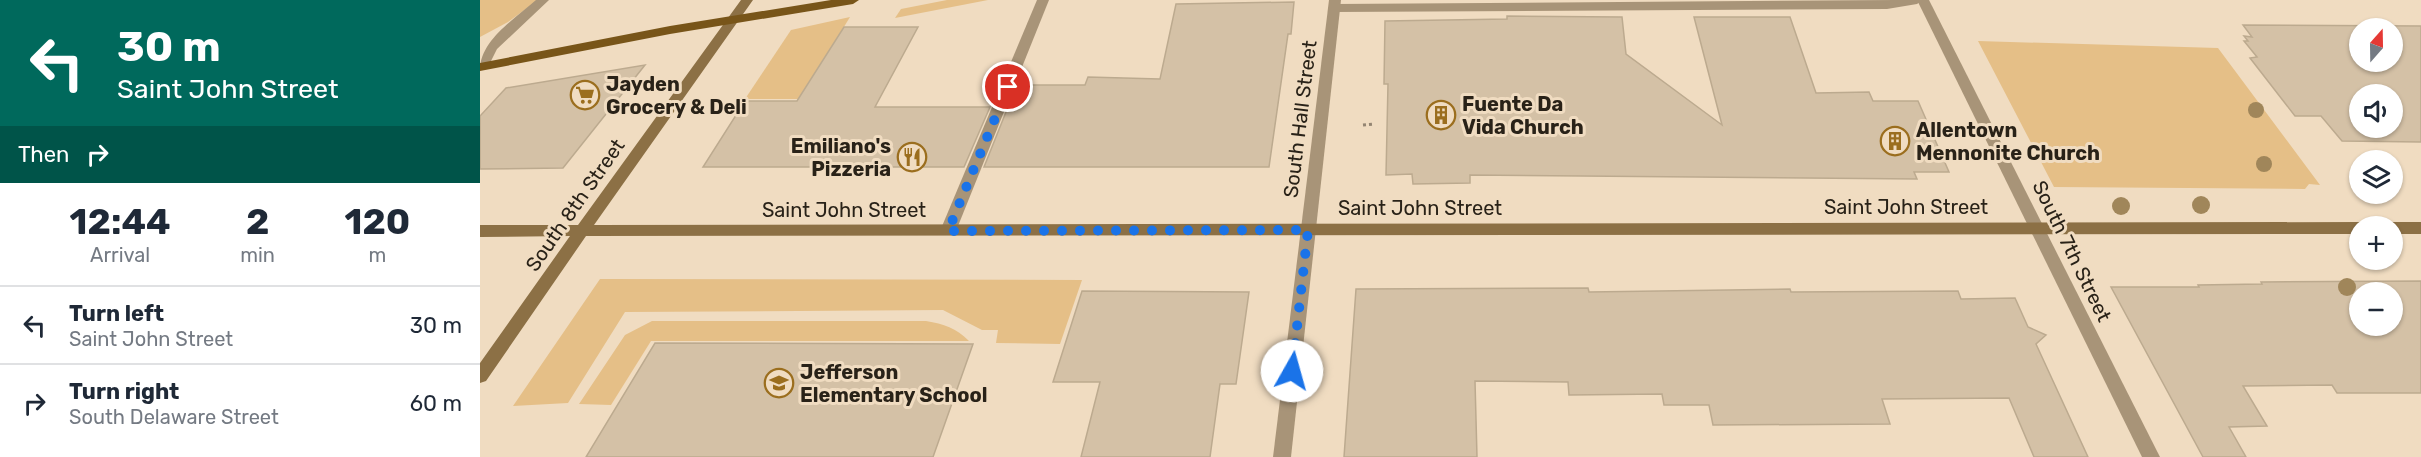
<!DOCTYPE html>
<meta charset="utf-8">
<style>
:root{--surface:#fff;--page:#f6f6f7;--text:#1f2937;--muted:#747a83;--line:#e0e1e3}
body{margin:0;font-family:Rubik,sans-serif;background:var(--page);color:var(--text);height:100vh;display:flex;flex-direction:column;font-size:22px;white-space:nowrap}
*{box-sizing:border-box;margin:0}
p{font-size:20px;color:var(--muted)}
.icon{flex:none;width:33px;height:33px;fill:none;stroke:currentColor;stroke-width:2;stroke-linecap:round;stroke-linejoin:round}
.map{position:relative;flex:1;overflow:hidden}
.panel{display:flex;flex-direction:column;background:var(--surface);width:480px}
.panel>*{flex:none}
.guide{background:#00695c;color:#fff;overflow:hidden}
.needle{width:39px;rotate:20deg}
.fabs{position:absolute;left:1869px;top:18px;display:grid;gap:12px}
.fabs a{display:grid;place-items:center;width:54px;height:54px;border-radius:50%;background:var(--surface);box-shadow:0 2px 4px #0004;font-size:30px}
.pin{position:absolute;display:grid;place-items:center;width:51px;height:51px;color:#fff;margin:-26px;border:3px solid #fff;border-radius:50%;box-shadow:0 2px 6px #0007}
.me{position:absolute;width:66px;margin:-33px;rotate:7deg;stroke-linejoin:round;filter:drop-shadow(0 0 4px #0008)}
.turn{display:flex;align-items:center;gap:21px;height:126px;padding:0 18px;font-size:27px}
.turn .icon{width:78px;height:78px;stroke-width:2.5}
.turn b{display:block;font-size:42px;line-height:51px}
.then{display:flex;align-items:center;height:57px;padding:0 18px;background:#0003;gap:12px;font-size:22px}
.eta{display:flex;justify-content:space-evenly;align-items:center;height:102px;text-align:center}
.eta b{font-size:36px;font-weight:700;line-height:42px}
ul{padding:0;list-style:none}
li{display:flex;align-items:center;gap:18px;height:78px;padding:0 18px;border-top:2px solid var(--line)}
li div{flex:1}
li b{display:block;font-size:22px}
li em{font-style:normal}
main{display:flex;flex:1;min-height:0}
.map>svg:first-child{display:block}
</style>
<main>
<section class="panel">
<div class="guide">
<div class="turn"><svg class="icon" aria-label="left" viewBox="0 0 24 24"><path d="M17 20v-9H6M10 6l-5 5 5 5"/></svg><div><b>30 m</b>Saint John Street</div></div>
<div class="then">Then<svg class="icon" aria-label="right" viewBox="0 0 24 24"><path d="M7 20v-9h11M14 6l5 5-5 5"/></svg></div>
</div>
<div class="eta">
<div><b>12:44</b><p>Arrival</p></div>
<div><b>2</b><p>min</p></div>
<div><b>120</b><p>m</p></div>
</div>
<ul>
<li><svg class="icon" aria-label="left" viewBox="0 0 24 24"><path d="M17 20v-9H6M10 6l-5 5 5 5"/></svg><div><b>Turn left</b><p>Saint John Street</p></div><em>30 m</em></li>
<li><svg class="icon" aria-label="right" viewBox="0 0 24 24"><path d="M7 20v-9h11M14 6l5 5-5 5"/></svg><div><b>Turn right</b><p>South Delaware Street</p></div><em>60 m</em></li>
</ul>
</section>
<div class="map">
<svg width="1941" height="457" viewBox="0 0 1941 457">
<rect width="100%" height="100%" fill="#f0dcc1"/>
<g fill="#e5bf87">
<polygon points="0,0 58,0 28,22 0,37"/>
<polygon points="467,0 508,0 415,18 421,9"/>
<polygon points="370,17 320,99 265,99 311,30"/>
<polygon points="1498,41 1738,48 1840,185 1829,184 1825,189 1574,187"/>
<polygon points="120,279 602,280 580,344 516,343 518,330 502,330 463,310 145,312 88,403 33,406"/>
<path d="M172,321H446C464,324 476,328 489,341H171L131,405L99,404L145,335Z"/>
</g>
<g fill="#d4c1a6" stroke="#bcaa8f" stroke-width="1.5" fill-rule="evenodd">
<polygon points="814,2 811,34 808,34 789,167 504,167 528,107 531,107 540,85 605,85 608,77 680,79 696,4"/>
<polygon points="1027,16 1142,17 1146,54 1242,125 1214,17 1310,17 1336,93 1389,92 1393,101 1438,101 1469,172 1434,172 1437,179 990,175 990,183 933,184 932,174 906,175 908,84 904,84 905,21 1027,19"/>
<path d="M1763,25L1941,26V142L1862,141L1841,116H1815L1770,58L1777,57L1764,41H1768L1764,36L1772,37ZM1880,28H1912V62H1880ZM1880,94H1912V128H1880Z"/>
<polygon points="364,27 438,27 395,107 510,107 484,167 223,167 265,101 317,101"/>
<polygon points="165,65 83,168 0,169 0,116 26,88"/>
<path d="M1941,281V393H1857L1852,385L1763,386L1787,426L1749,427L1766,457H1723L1631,287H1719L1718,285L1782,284L1781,282ZM1880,292H1912V326H1880Z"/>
<polygon points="1108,288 1109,292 1310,289 1311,292 1478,291 1481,299 1535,298 1548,327 1566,335 1556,344 1608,457 1554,457 1529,398 1402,399 1410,424 1233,425 1229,405 1184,405 1182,394 1089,395 1088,382 995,381 997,457 864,457 876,289"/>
<polygon points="602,291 769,292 756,384 740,384 730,457 601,457 620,382 573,382"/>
<polygon points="175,343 493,344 453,457 106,457"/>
</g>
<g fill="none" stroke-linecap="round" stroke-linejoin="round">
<polyline stroke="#938572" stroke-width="3" stroke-dasharray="3 3" stroke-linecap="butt" points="883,125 894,124"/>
<g fill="#a89478" fill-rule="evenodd">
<path d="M56,0H69L17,49L7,69L0,70C0,40 35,19 56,0Z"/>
<polygon points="557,0 569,0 476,231 473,235 463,235 460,231"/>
<polygon points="1415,0 1443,0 1437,4 1407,9 854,12 848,8 854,4"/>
</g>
<g fill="#a89478" fill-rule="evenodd">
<polygon points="849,0 861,0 811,457 793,457"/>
<polygon points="1437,0 1449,0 1680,457 1662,457"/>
</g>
<g fill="#8c7045" fill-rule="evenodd">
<polygon points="261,0 273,0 114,225 1880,222 1887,226 1880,226 1880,234 106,236 6,381 0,383 0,363 90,236 0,237 0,225 98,225"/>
<polygon points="1912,222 1941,222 1941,234 1912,234 1912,226 1905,226"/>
</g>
<polygon fill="#785519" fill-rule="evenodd" points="351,0 379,0 373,4 190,34 0,71 0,63 190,26"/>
</g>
<g fill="#a0865a">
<circle cx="1776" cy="110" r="8"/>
<circle cx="1784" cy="164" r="8"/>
<circle cx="1721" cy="205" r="9"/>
<circle cx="1641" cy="206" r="9"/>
<circle cx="1867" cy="287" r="9"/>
</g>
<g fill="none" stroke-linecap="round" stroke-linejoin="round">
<polyline stroke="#1a73e8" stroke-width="10" stroke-dasharray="0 18" points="528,87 468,231 828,230 812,371"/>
</g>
<defs>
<g id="supermarket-ring" transform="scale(1.5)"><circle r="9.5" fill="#f0dcc1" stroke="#9b6e1e" stroke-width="1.5"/><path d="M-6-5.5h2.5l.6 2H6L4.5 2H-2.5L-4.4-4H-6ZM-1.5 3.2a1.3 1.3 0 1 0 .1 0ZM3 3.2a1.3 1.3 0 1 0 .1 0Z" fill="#9b6e1e"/></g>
<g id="building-ring" transform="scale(1.5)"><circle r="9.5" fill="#f0dcc1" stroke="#9b6e1e" stroke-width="1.5"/><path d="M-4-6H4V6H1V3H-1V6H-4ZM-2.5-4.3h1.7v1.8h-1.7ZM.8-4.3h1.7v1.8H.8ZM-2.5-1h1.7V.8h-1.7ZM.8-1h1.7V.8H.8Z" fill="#9b6e1e"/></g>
<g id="restaurant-ring" transform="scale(1.5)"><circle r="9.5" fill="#f0dcc1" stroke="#9b6e1e" stroke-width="1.5"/><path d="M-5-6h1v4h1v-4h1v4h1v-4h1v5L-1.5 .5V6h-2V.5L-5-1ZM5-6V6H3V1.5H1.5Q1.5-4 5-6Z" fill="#9b6e1e"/></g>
<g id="school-ring" transform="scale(1.5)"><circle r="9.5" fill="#f0dcc1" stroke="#9b6e1e" stroke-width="1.5"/><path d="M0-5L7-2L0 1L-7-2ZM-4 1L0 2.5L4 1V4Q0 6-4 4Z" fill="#9b6e1e"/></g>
</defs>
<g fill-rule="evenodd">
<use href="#supermarket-ring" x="105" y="95"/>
<use href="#building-ring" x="961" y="115"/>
<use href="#building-ring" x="1415" y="141"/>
<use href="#restaurant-ring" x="432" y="157"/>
<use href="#school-ring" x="299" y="383"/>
</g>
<g text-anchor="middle" stroke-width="6" stroke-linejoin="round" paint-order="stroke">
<g font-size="20" font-weight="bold" fill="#292218" stroke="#f0dcc1" text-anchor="start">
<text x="126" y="91">Jayden<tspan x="126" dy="23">Grocery &amp; Deli</tspan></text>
<text x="982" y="111">Fuente Da<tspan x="982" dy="23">Vida Church</tspan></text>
<text x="1436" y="137">Allentown<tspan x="1436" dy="23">Mennonite Church</tspan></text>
<text x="411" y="153" text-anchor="end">Emiliano's<tspan x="411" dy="23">Pizzeria</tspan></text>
<text x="320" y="379">Jefferson<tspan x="320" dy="23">Elementary School</tspan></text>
</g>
<g font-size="20" fill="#292218" stroke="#f0dcc1">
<text transform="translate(820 119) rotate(-83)" y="7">South Hall Street</text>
<text transform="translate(95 205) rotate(-55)" y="7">South 8th Street</text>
<text x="1426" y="214">Saint John Street</text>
<text x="940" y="215">Saint John Street</text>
<text x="364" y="217">Saint John Street</text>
<text transform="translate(1592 251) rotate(64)" y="7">South 7th Street</text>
</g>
</g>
</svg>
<div class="fabs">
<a><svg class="needle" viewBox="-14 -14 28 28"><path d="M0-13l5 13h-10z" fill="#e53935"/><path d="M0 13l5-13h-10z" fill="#747a83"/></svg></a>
<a><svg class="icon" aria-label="sound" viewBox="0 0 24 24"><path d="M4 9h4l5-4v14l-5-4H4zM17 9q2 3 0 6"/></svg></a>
<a><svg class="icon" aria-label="layers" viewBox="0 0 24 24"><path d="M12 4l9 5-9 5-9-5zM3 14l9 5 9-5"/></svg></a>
<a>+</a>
<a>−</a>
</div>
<div class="pin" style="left:528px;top:87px;background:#d93025"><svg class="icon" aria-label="arrive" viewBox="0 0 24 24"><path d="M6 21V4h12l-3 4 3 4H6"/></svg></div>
<svg class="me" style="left:812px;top:371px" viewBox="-20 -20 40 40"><circle r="19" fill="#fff"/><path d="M0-13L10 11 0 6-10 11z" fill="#1a73e8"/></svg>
</div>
</main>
